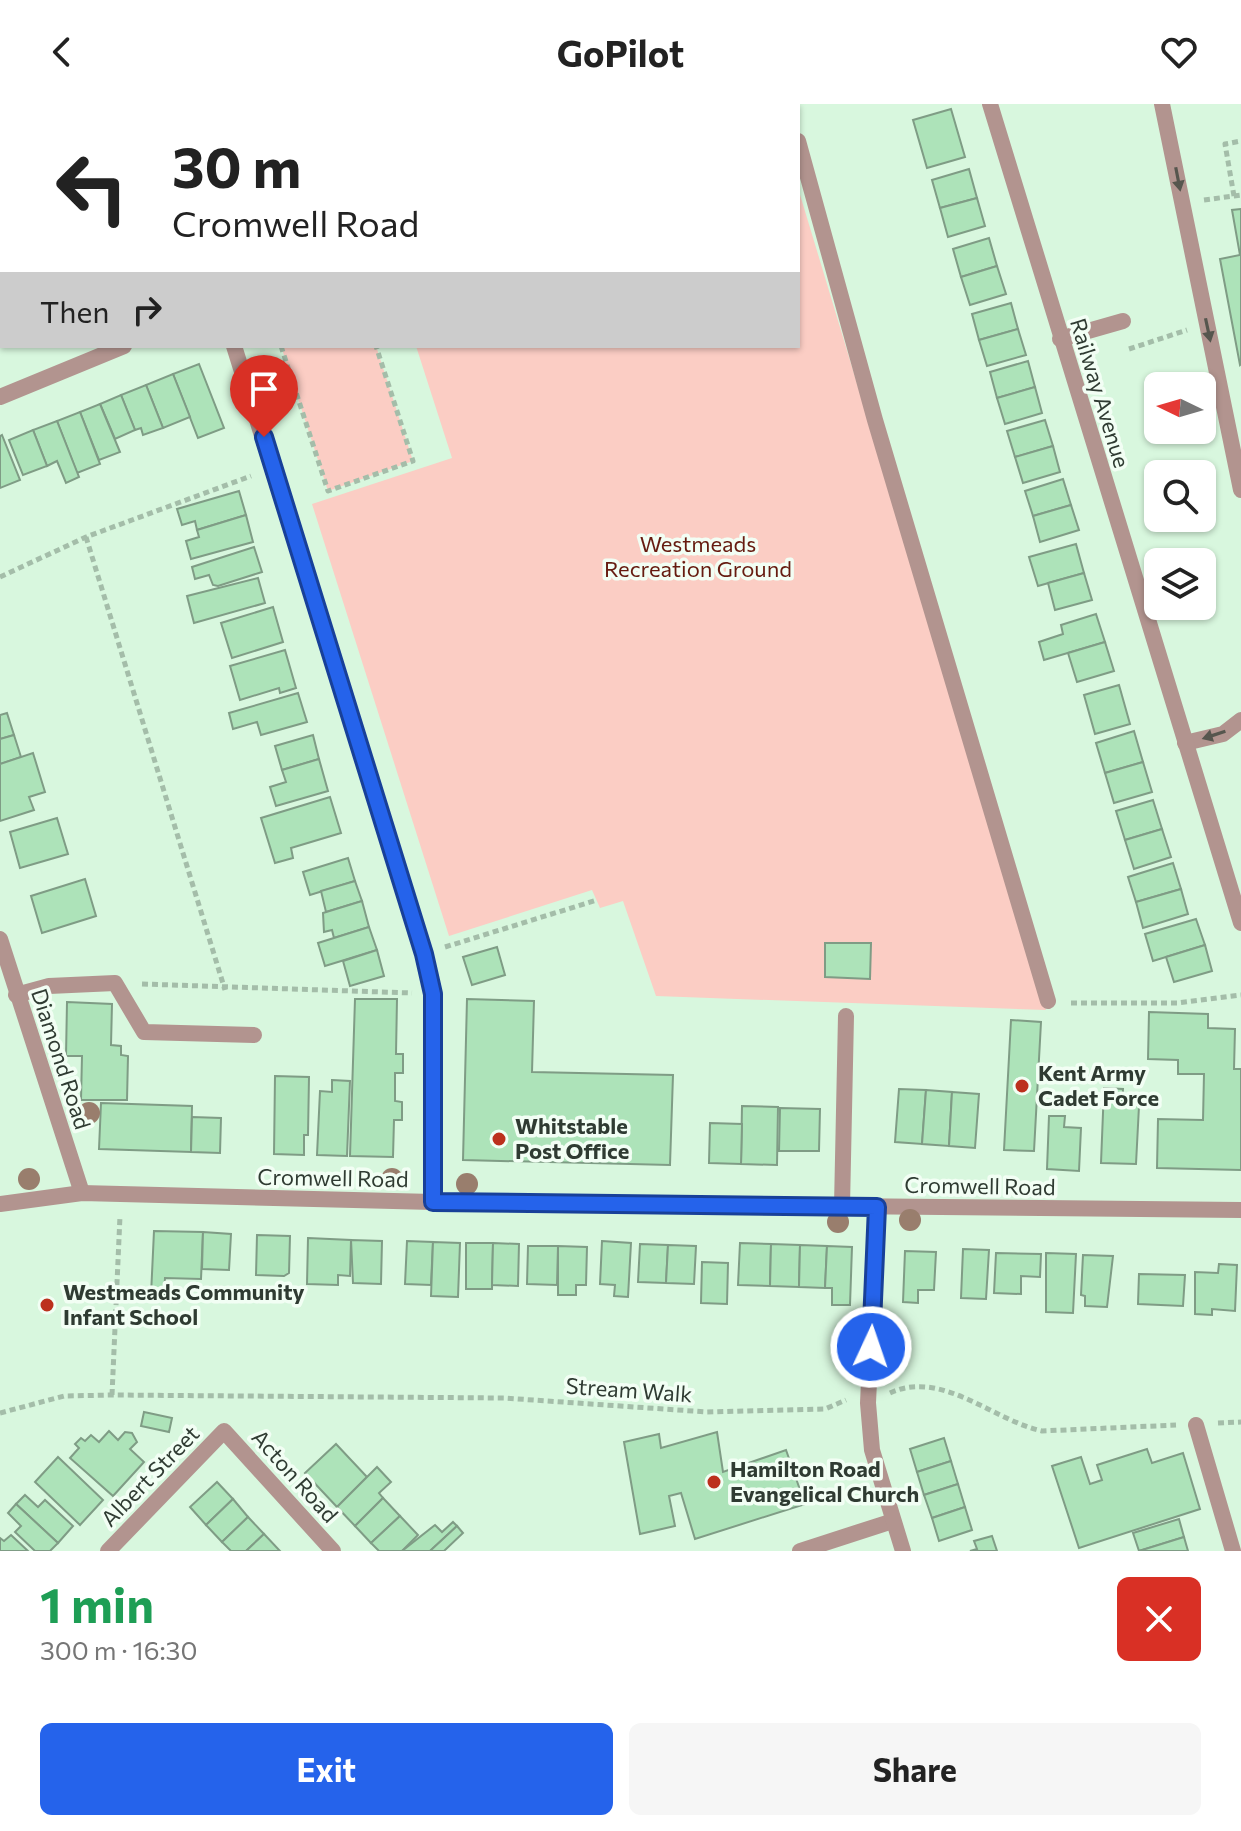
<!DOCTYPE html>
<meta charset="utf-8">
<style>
:root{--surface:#fff;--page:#f6f6f6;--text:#222;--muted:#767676;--accent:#2563eb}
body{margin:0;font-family:Commissioner,sans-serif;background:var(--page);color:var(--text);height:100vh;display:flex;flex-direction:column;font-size:30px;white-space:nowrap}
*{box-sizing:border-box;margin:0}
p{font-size:26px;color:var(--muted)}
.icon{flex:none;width:44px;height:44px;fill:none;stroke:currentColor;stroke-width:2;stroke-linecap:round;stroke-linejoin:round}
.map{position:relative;height:1447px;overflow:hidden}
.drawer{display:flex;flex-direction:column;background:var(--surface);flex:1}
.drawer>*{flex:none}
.banner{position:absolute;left:0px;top:0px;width:800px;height:244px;box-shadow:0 2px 6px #0004;background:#fff;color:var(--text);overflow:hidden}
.needle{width:52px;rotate:275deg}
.tools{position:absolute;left:1144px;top:268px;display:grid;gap:16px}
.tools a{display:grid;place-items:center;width:72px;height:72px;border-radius:12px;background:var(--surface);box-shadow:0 2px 6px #0004;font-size:40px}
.pin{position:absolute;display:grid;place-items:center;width:68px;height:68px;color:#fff;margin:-82px -34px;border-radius:50% 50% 50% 0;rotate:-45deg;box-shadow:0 0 8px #0007}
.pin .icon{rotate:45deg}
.me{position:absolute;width:88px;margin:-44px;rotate:3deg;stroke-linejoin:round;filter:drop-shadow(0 0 6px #0008)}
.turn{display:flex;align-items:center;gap:28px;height:168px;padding:0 40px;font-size:36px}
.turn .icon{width:104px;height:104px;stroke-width:2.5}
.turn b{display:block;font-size:56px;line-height:68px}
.then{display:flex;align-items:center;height:76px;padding:0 40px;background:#0003;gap:16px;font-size:30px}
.round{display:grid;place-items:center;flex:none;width:84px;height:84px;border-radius:12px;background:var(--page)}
.summary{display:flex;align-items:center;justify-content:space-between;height:136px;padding:0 40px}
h1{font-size:48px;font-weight:700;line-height:60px;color:#1e9e55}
.cta{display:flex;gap:16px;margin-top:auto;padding:16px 40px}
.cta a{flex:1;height:92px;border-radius:12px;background:var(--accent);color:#fff;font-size:32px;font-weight:700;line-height:92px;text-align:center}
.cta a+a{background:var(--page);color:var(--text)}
header{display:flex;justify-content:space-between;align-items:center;height:104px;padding:0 40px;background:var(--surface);font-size:36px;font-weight:700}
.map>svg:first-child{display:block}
</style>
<header><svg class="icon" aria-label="back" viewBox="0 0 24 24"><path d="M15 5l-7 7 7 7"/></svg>GoPilot<svg class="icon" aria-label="heart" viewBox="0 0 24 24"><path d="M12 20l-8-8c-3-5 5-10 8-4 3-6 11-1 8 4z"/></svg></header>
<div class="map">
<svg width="1241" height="1447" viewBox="0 0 1241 1447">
<rect width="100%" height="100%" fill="#d8f7de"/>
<g fill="#fbcdc4">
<polygon points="798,84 1046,906 656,892 623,797 600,804 592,786 449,832 312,400 452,354 416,242 798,242"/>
<polygon points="281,242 376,242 413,357 328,387"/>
</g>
<g fill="#ade3b9" stroke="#7f9c85" stroke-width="2">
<polygon points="951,5 965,53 927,64 913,16"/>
<polygon points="969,65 977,94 940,104 932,76"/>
<polygon points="977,94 985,122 948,133 940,104"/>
<polygon points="1241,105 1241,260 1240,261 1220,155 1240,151 1232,106"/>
<polygon points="989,134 997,162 961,173 953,145"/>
<polygon points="997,162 1006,190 970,201 961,173"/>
<polygon points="1011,199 1018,225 979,236 972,210"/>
<polygon points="1018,225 1026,251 987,262 979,236"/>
<polygon points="1028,257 1035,283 997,294 990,268"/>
<polygon points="199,260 224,324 198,334 173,270"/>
<polygon points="173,270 190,313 163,324 146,281"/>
<polygon points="146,281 163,324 143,331 141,324 135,326 121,291"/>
<polygon points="1035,283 1042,309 1005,320 997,294"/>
<polygon points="121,291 135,326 115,335 100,300"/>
<polygon points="100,300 120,348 99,356 80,308"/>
<polygon points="80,308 100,360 77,369 57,317"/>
<polygon points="1045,316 1053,342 1015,353 1007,327"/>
<polygon points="57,317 79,373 66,379 57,357 47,362 33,326"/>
<polygon points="33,326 47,362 23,371 9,336"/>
<polygon points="2,331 20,376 0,384 0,332"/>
<polygon points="1053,342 1060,368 1023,379 1015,353"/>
<polygon points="1063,375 1071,401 1033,412 1025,387"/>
<polygon points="239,387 246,411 197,426 195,417 182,421 177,405"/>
<polygon points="1071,401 1079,426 1040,438 1033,412"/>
<polygon points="246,411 253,438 191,455 186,437 199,433 197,426"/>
<polygon points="1076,440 1084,469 1038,482 1029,453"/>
<polygon points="254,443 262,468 218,482 213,481 209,471 195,475 192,463"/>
<polygon points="1084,469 1092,496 1055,506 1048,479"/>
<polygon points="258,474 265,499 194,519 187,492"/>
<polygon points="273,503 283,538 232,554 221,519"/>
<polygon points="1096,510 1105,538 1044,556 1039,538 1063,530 1061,521"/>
<polygon points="1105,538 1114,567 1077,578 1068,549"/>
<polygon points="285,546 296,584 280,589 279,584 240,596 230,562"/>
<polygon points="1119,581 1130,620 1095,630 1084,591"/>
<polygon points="298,589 307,618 261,631 257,618 233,625 229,609"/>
<polygon points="7,609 14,631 0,635 0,611"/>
<polygon points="1134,627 1143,658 1105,669 1096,639"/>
<polygon points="14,631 21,653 0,660 0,635"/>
<polygon points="313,631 319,655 282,666 275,642"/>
<polygon points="33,649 45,688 29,693 34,706 0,717 0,660"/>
<polygon points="319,655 328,687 276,702 270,683 286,678 282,666"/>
<polygon points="1143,658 1152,688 1114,699 1105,669"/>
<polygon points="330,693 341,729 291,744 293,754 275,759 261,714"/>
<polygon points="1153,696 1162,725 1125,736 1116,707"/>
<polygon points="57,714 68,750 20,764 10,728"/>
<polygon points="1162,725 1171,753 1134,765 1125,736"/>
<polygon points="348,754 355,777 310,791 303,768"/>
<polygon points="1173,759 1181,785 1136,798 1128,773"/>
<polygon points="85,775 96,812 42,829 31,792"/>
<polygon points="355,777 362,797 326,808 321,787"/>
<polygon points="1181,785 1188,810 1143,824 1136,798"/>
<polygon points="362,797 369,823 334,834 332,826 324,828 323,809"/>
<polygon points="1196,815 1205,841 1153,857 1145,830"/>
<polygon points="369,823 377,846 325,862 318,839"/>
<polygon points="825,839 871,839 870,875 825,873"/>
<polygon points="1205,841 1212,867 1174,878 1166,853"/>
<polygon points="497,843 505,871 472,881 463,853"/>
<polygon points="377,846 384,872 350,882 343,857"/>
<polygon points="355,895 397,895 396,950 403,950 403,969 395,969 395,997 402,998 402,1016 394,1016 393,1053 350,1052"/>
<polygon points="467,895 534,897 532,968 673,971 670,1061 463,1056"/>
<polygon points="67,898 112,900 111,941 121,942 121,951 128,952 127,996 81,996 82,952 66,952"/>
<polygon points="1149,908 1208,910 1208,924 1235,925 1234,965 1241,965 1241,1066 1157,1064 1158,1015 1203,1016 1204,970 1178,970 1178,956 1148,955"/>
<polygon points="1011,916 1041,918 1034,1047 1004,1046"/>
<polygon points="275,972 309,973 308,1031 304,1031 304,1051 274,1050"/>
<polygon points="332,976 350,977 347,1052 317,1051 320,987 332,988"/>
<polygon points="1104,984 1123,985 1122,1001 1139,1002 1136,1060 1101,1059"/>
<polygon points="899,985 926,986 922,1040 895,1038"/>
<polygon points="926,986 952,988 949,1042 922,1040"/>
<polygon points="952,988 979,990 975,1044 949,1042"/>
<polygon points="101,999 192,1002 191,1048 99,1045"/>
<polygon points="742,1002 778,1003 777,1061 741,1060"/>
<polygon points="780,1004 820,1005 819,1047 779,1047"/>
<polygon points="1049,1012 1065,1012 1064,1023 1081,1024 1079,1067 1047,1065"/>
<polygon points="192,1013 221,1014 220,1049 191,1048"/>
<polygon points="710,1019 742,1020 741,1060 709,1059"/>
<polygon points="154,1127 203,1128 201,1175 165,1174 164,1192 151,1191"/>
<polygon points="203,1128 231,1130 229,1166 202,1165"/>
<polygon points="257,1131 290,1132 289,1169 284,1172 256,1171"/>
<polygon points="308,1134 351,1136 350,1172 338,1171 338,1181 307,1180"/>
<polygon points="351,1136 382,1137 381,1180 353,1179"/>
<polygon points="407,1137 433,1138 431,1181 405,1180"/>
<polygon points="602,1137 631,1139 628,1193 614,1192 615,1181 600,1180"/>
<polygon points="433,1138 460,1139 458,1193 431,1192"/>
<polygon points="466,1139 493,1139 492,1185 466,1185"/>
<polygon points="493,1139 519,1140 518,1182 492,1181"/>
<polygon points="740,1139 771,1140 770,1182 738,1181"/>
<polygon points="640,1140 668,1141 666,1179 638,1178"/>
<polygon points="771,1140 800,1141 799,1183 770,1182"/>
<polygon points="668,1141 696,1142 694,1180 666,1179"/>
<polygon points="800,1141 827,1142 825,1184 799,1183"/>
<polygon points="528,1142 558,1142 557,1181 527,1180"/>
<polygon points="558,1142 587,1143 586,1181 576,1181 576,1191 558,1191"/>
<polygon points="827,1142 852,1143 850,1201 832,1201 832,1184 825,1184"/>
<polygon points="963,1145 989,1146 986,1195 961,1194"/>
<polygon points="905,1147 936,1148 934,1186 918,1186 918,1199 903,1198"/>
<polygon points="996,1149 1041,1150 1040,1173 1021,1172 1021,1190 994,1189"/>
<polygon points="1046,1149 1076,1150 1073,1209 1046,1208"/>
<polygon points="1083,1151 1113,1152 1107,1203 1085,1202 1085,1192 1081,1191"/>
<polygon points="702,1158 728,1159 727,1200 701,1199"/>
<polygon points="1219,1160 1237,1161 1235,1207 1212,1205 1212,1211 1195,1210 1195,1168 1218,1169"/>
<polygon points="1139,1170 1185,1171 1183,1202 1138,1200"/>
<polygon points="144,1308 172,1314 169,1328 141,1322"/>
<polygon points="109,1327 118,1336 125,1328 132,1329 137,1338 130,1345 144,1358 113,1392 70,1354 79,1344 75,1340 81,1334 85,1337 91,1331 99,1338"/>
<polygon points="717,1328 723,1368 786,1346 805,1400 695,1435 681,1389 669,1392 675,1422 640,1430 624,1338 659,1330 661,1344"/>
<polygon points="944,1334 951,1357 917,1368 910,1345"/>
<polygon points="336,1340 367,1373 337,1403 305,1369"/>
<polygon points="1147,1345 1152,1359 1183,1349 1200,1405 1079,1444 1052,1362 1081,1353 1090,1380 1102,1376 1097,1361"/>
<polygon points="58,1353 103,1396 80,1421 35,1378"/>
<polygon points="951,1357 958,1380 924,1391 917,1368"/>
<polygon points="377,1363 391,1378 379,1389 383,1394 355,1422 337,1403"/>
<polygon points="217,1378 233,1395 206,1421 190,1403"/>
<polygon points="958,1380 965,1403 932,1414 924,1391"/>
<polygon points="25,1391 38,1403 45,1396 73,1422 58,1439 16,1400"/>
<polygon points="383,1394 400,1412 371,1439 355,1422"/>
<polygon points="233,1395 248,1413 222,1438 206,1421"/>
<polygon points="16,1400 58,1439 50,1447 35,1447 15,1428 21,1422 8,1409"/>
<polygon points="965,1403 972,1426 939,1437 932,1414"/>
<polygon points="400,1412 418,1431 402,1447 379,1447 371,1439"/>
<polygon points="248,1413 264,1430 246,1447 231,1447 222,1438"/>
<polygon points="1179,1415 1184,1433 1139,1447 1133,1429"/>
<polygon points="453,1418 457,1422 430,1447 402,1447 435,1421 442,1428"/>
<polygon points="457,1422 463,1429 444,1447 430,1447"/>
<polygon points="264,1430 280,1447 246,1447"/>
<polygon points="11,1431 28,1447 0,1447 0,1434 4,1437"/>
<polygon points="992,1432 997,1447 970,1447 977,1445 974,1437"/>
<polygon points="1184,1433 1188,1447 1139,1447"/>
</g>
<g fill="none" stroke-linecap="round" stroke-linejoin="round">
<g stroke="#a4bda9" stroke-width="5" stroke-dasharray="6 4" stroke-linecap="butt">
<polyline points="1234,92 1225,40 1241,37"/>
<polyline points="0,94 2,94"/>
<polyline points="1204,96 1241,91"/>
<polyline points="281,242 328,387 413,357 376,242"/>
<polyline points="1129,245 1187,226"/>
<polyline points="86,433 225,886"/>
<polyline points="0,473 86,433 251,372"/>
<polyline points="445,843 597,796"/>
<polyline points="142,880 412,889"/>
<polyline points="1071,899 1177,899 1241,891"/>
<path d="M890,1289C942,1265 992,1316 1042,1327L1176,1321"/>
<polyline points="112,1291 120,1112"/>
<polyline points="0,1309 64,1292 112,1291 504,1294 707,1308 825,1305 846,1296"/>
<polyline points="1218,1319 1241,1318"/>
</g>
<g stroke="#b2948f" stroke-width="16">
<polyline points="788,0 788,2"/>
<polyline points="1162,0 1241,386"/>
<polyline points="798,37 875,316 1048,897"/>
<polyline points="1060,235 1123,217"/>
<polyline points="1185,639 1223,630 1241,616"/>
<polyline points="16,891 49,882 115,879 144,928 254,931"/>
<polyline points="842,1102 846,912"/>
<polyline points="800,1447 893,1417"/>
</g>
<g stroke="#b2948f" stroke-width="16">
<polyline points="990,0 1241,819"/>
<polyline points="705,2 710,0"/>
<polyline points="234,242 424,850 433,890 433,1098"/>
<polyline points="0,293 124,242"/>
<polyline points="0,835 82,1089"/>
<polyline points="0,1100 82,1089 433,1098 1241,1106"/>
<polyline points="877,1103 868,1299 872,1346 903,1447"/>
<polyline points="1196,1321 1233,1447"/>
<polyline points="108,1447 224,1327 333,1447"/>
</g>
</g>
<g fill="#997e6d">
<circle cx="89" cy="1009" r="11"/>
<circle cx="29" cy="1075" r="11"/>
<circle cx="392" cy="1075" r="11"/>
<circle cx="467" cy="1080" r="11"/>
<circle cx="910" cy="1116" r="11"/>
<circle cx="838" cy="1118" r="11"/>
</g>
<defs><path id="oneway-solid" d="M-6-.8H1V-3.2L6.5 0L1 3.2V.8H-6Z" transform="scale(2)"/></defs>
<g fill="#56564e">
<use href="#oneway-solid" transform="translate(1178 75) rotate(79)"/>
<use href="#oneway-solid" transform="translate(1208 226) rotate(78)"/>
<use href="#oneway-solid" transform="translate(1214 631) rotate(162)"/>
</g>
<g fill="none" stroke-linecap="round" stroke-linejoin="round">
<g stroke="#184099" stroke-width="20">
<polyline id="route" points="264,333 424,850 433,890 433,1098 877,1103 871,1243"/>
</g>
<use href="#route" stroke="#2563eb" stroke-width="14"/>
</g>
<g fill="#bc301d" stroke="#f2fef4" stroke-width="3">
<circle cx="1022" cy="982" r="8"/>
<circle cx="499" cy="1035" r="8"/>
<circle cx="47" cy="1201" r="8"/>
<circle cx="714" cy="1378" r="8"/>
</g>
<g text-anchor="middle" stroke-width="7" stroke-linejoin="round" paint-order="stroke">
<g font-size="22" fill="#2f3b32" stroke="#f2fef4">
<text transform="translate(1100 289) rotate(73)" y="8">Railway Avenue</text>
<text transform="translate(61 955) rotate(72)" y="8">Diamond Road</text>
<text transform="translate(333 1074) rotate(1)" y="8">Cromwell Road</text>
<text transform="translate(980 1082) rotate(1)" y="8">Cromwell Road</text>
<text transform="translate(629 1286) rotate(4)" y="8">Stream Walk</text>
<text transform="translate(150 1372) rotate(-46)" y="8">Albert Street</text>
<text transform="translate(295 1372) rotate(48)" y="8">Acton Road</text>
</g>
<g font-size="22" fill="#661b10" stroke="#f2fef4">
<text x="698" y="448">Westmeads<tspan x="698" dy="25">Recreation Ground</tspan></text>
</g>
<g font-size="22" font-weight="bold" fill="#2f3b32" stroke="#f2fef4" text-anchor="start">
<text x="1038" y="977">Kent Army<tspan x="1038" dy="25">Cadet Force</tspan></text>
<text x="515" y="1030">Whitstable<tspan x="515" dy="25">Post Office</tspan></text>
<text x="63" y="1196">Westmeads Community<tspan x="63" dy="25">Infant School</tspan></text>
<text x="730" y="1373">Hamilton Road<tspan x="730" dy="25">Evangelical Church</tspan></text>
</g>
</g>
</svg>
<div class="tools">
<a><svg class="needle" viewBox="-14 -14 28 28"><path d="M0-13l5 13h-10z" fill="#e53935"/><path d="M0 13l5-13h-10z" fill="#767676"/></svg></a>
<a><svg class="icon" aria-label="search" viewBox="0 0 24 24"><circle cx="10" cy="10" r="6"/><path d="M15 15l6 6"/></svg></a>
<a><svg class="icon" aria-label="layers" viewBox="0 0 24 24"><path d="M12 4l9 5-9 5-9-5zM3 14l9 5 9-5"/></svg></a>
</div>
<div class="pin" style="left:264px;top:333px;background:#d93025"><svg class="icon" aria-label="arrive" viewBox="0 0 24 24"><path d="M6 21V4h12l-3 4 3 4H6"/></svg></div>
<svg class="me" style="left:871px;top:1243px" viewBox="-20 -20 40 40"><circle r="17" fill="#2563eb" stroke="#fff" stroke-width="3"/><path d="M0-11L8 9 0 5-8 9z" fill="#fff"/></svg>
<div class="banner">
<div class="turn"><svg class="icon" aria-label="left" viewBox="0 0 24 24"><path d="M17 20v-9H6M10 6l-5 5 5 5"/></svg><div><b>30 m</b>Cromwell Road</div></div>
<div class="then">Then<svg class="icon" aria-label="right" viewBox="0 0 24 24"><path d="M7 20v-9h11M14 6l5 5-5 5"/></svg></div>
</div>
</div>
<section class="drawer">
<div class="summary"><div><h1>1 min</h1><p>300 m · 16:30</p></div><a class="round" style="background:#d93025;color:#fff"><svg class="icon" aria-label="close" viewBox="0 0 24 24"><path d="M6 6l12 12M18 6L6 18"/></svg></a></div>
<div class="cta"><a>Exit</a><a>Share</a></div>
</section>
